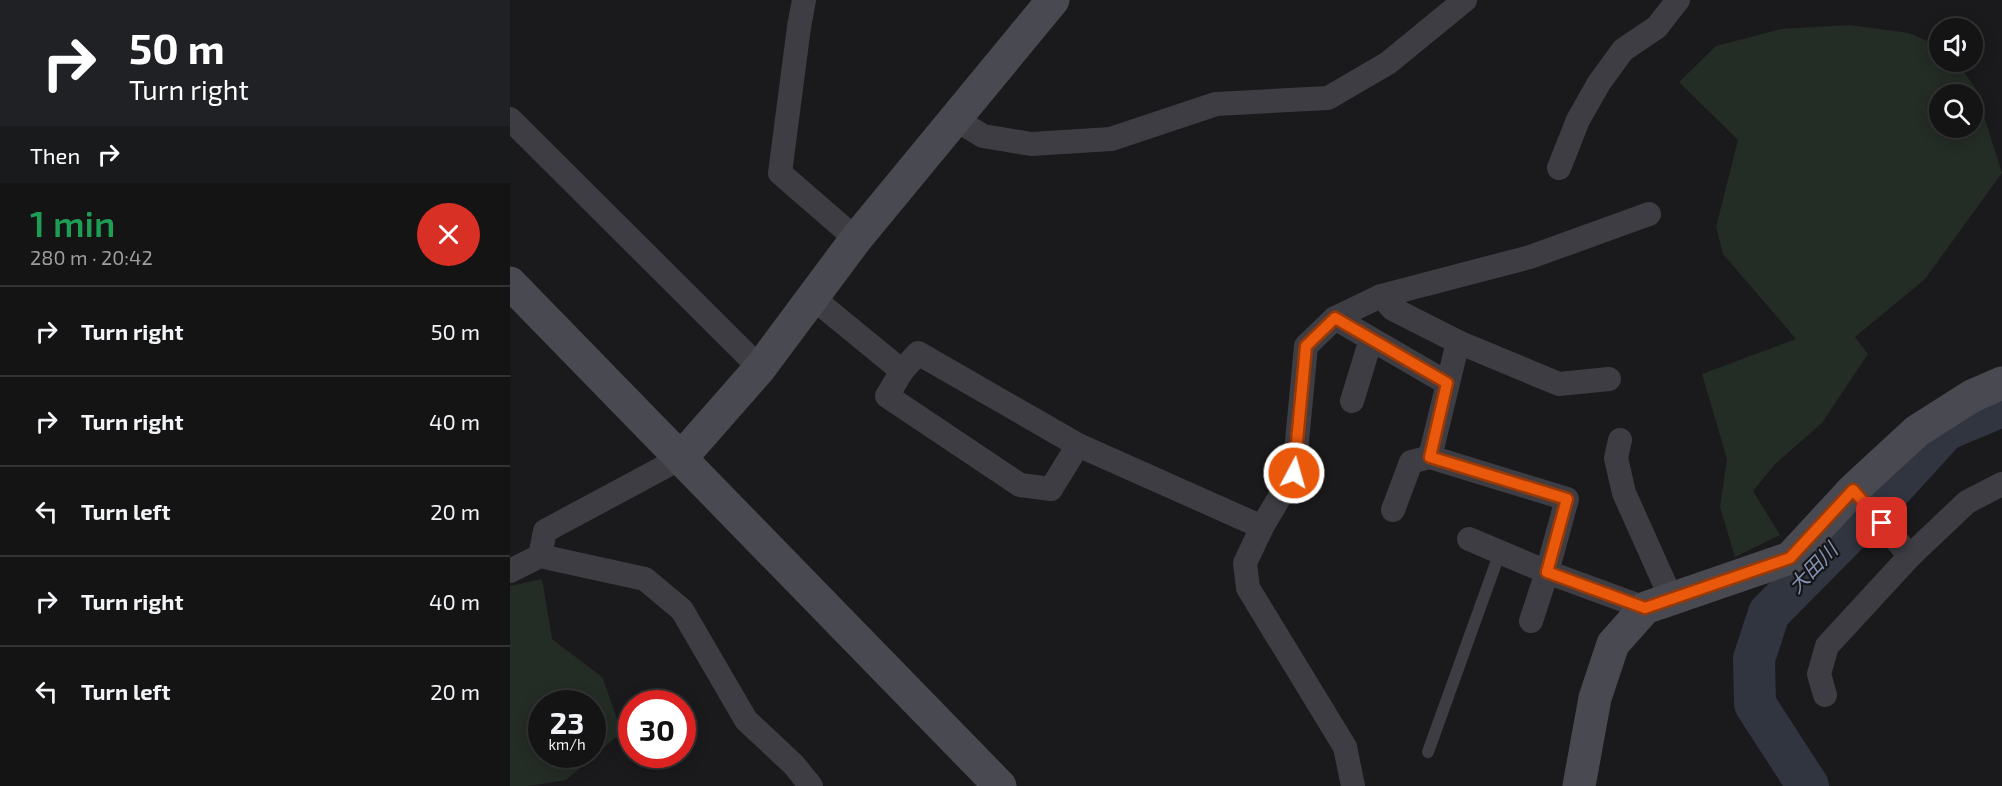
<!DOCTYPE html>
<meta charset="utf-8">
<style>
:root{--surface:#141415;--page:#212122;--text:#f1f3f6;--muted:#9d9ea0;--line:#333334}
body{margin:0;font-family:"Exo 2","Noto Sans JP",sans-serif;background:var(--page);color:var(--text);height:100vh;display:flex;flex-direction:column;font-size:22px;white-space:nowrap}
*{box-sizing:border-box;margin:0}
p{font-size:20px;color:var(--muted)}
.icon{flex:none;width:33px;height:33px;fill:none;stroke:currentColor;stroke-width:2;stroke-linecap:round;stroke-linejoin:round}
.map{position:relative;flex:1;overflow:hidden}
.details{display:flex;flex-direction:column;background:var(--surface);width:510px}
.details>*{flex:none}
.banner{background:#202124;color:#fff;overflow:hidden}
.controls{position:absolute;left:1419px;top:18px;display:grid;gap:12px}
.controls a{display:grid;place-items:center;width:54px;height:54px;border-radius:50%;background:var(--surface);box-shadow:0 3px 15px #0003,0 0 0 2px var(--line);font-size:30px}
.speed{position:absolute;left:18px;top:690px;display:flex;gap:12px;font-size:30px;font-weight:700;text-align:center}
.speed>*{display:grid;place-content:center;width:78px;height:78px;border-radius:50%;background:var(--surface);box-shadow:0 3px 15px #0003,0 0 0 2px var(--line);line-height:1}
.speed small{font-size:15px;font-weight:400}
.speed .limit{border:9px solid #d22;background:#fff;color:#111}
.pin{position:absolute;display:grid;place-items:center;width:51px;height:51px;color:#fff;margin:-26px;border-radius:12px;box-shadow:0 3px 9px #0006}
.me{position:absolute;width:66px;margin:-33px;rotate:6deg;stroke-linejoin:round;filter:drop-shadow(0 0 4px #0008)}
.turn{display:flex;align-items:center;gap:21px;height:126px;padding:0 30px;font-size:27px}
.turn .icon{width:78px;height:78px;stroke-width:2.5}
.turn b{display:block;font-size:42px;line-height:51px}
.then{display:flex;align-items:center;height:57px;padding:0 30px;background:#0003;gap:12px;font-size:22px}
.round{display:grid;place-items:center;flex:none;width:63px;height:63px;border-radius:32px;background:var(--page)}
.head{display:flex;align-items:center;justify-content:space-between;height:102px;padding:0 30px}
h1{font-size:36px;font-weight:600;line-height:45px;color:#1e9e55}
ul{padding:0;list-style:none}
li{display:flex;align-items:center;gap:18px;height:90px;padding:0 30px;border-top:2px solid var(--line)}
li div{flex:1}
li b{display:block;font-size:22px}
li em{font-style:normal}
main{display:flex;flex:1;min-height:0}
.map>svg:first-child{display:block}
</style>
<main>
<section class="details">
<div class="banner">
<div class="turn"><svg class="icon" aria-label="right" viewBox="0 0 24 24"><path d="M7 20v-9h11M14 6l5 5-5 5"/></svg><div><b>50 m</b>Turn right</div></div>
<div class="then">Then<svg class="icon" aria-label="right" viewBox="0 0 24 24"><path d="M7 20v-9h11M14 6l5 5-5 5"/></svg></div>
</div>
<div class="head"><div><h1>1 min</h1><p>280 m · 20:42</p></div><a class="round" style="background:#d93025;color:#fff"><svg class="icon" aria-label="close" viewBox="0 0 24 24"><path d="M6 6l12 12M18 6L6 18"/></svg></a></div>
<ul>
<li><svg class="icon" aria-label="right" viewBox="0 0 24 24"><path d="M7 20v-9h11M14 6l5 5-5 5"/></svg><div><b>Turn right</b></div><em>50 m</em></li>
<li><svg class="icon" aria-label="right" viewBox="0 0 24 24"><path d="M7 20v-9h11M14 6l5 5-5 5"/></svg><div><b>Turn right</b></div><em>40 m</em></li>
<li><svg class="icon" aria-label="left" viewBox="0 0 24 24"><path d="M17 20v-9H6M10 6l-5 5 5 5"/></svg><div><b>Turn left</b></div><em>20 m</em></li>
<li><svg class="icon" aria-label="right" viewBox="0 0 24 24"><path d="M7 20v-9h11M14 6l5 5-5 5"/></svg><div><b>Turn right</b></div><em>40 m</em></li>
<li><svg class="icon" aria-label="left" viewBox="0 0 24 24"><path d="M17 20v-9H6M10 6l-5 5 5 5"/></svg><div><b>Turn left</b></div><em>20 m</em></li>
</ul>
</section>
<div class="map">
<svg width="1492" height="786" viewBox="0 0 1492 786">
<rect width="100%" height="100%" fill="#1a1a1c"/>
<g fill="#242c26" fill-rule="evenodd">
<path d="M1339,25L1399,33L1429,46L1430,62H1447L1465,88L1492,173L1415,279L1345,337L1358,354L1312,423L1265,464L1243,491L1270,535L1225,557L1210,507L1217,459L1192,374L1286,339L1213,254L1206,227L1228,140L1169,82L1206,46L1271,29ZM1430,94H1462V128H1430Z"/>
<path d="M32,579L42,639L92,677L112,732L56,780L19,786H0V586ZM32,704H82V754H32Z"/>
</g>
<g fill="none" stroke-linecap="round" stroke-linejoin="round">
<polyline stroke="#303540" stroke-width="42" points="1298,786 1245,704 1244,659 1259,613 1374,497 1435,430 1492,406"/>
<polyline stroke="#3d3d43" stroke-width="12" points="918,752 990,552"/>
<g stroke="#3d3d43" stroke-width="24">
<polyline points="294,0 289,27 270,173 346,239"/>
<polyline points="0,119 250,368"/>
<polyline points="445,119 473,136 521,144 601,139 706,104 818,98 878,63 955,0"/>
<polyline points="1049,168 1068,120 1089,83 1113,50 1147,27 1168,0"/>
<polyline points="871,296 883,309 948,342 1049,384 1099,379"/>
<polyline points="303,298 392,371 408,353 568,445 752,527"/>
<polyline points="825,318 937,383"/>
<polyline points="392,371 377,396 510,485 541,489 568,445"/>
<polyline points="842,401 861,339"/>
<polyline points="1110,440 1106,458 1114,493 1162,600"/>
<polyline points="920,457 948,342"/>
<polyline points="1343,490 1400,556"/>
<polyline points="883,510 901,462 920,457 1057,499 1037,572 1021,621"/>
<polyline points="959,539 1037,572 1135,608"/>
<polyline points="30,556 35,531 171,458"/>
<polyline points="0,571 30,556 135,579 172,610 236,720 284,765 301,786"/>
<polyline points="1315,695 1309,674 1317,646 1400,556 1457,502 1492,484"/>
<polyline points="843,786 835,747 738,588 735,563 752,527 784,473 796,346 825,318 871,296 1020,257 1139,214"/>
</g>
<g stroke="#494951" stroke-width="33">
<polyline points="0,283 490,786"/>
<polyline points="171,458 250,368 346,239 543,0"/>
<polyline points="1069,786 1085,698 1103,644 1135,608 1280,558 1343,490 1407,431 1462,396 1492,383"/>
</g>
</g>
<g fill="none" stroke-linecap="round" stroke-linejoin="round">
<g stroke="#983908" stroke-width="15">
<polyline id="route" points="784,473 796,346 825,318 937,383 920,457 1057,499 1037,572 1135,608 1280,558 1343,490 1372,523"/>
</g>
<use href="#route" stroke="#ea580c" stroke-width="10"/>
</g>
<g text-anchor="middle" stroke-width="4.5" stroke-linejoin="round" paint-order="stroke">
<g font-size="20" font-style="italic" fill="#8594b5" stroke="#151517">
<text transform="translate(1303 568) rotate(-46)" y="7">大田川</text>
</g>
</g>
</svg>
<div class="controls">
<a><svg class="icon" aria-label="sound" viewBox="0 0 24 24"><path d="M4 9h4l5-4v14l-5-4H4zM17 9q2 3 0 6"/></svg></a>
<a><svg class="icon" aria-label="search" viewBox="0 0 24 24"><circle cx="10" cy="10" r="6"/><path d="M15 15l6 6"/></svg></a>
</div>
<div class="speed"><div>23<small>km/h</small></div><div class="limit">30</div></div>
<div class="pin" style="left:1372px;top:523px;background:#d93025"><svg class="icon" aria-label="arrive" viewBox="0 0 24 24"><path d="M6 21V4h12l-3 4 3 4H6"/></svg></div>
<svg class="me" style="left:784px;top:473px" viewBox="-20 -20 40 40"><circle r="17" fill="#ea580c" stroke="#fff" stroke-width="3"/><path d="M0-11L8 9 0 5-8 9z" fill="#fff"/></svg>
</div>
</main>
